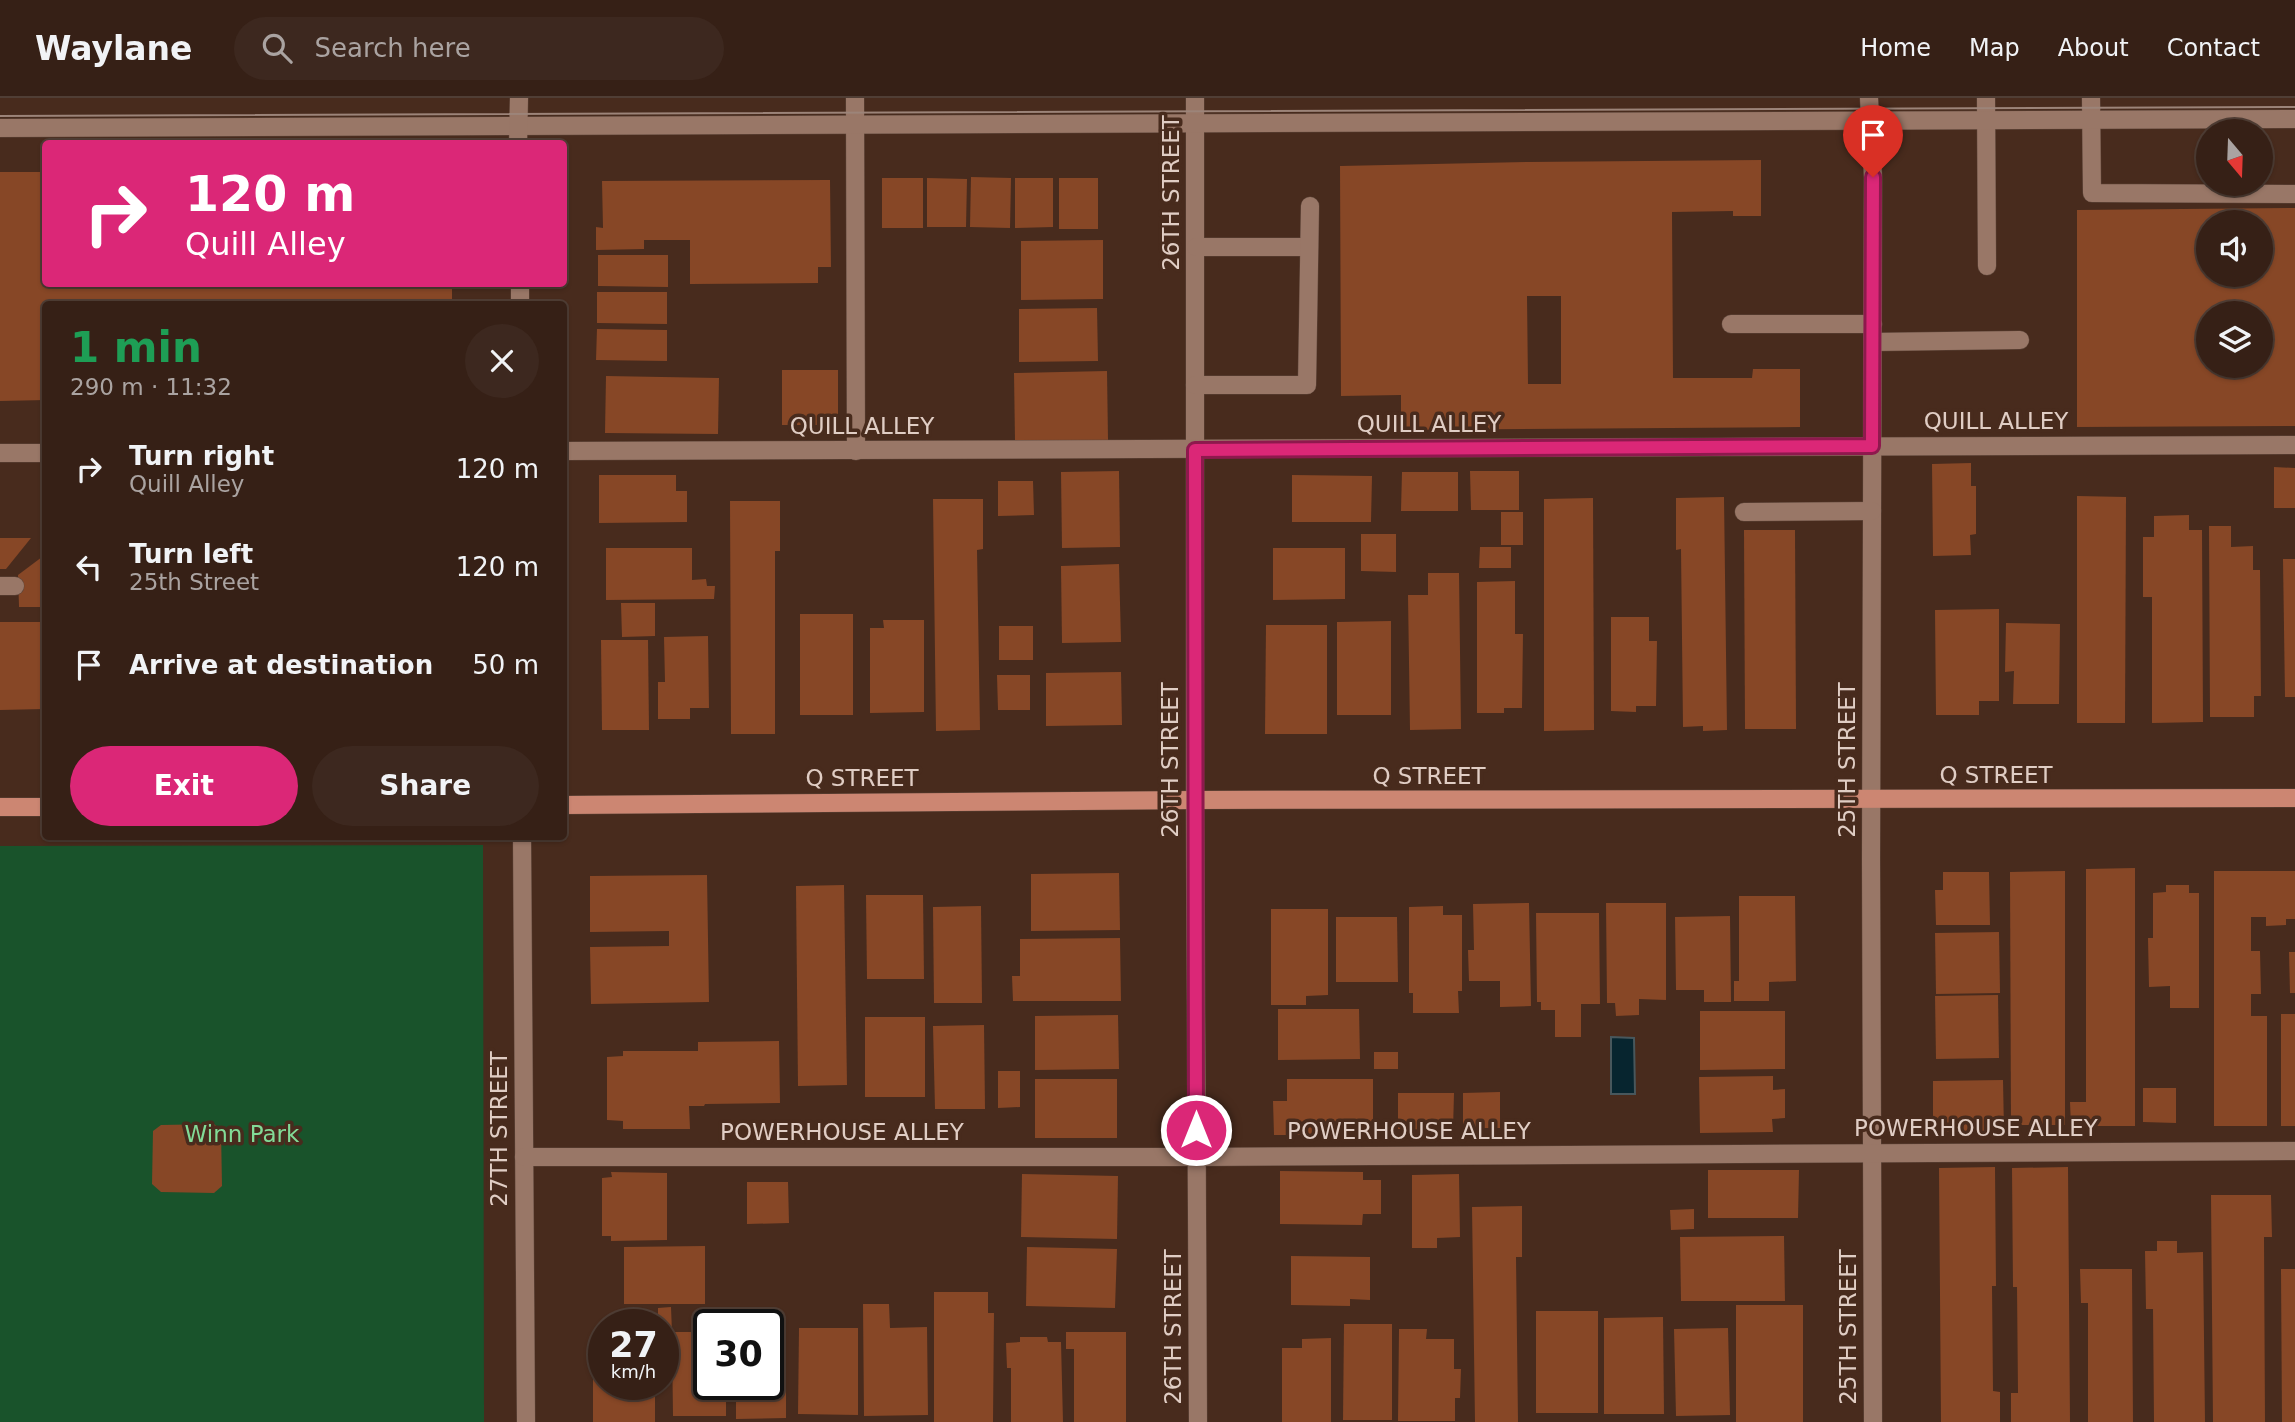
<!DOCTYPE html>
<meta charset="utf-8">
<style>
:root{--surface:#362016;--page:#3d281f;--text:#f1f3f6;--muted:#aaa3a1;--line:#503e35;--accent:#db2777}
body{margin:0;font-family:"DejaVu Sans",sans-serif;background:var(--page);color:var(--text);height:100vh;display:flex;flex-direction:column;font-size:26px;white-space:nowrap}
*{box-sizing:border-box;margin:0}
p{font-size:23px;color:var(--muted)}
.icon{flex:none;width:38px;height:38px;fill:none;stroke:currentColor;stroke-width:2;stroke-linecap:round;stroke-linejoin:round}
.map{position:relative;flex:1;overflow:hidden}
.sheet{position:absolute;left:42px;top:203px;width:525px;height:539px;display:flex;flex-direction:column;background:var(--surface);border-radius:7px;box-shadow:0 2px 5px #0004,0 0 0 2px var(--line)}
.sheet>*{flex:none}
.top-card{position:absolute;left:42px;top:42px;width:525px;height:147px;border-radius:7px;box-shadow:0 2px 5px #0004,0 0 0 2px var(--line);background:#db2777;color:#fff;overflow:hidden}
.needle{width:46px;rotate:161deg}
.buttons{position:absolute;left:2196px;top:21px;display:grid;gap:14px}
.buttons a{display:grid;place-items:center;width:77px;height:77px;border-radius:50%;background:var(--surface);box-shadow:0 2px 5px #0004,0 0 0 2px var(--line);font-size:35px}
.speed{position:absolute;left:588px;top:1211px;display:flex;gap:14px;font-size:35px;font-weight:700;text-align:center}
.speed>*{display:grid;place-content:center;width:91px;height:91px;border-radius:50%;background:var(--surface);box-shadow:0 2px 5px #0004,0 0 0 2px var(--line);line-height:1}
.speed small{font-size:18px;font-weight:400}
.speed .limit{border:4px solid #111;border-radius:10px;background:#fff;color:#111}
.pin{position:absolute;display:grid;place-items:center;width:60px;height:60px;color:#fff;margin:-72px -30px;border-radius:50% 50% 50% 0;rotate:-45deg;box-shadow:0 0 7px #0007}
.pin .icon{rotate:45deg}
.me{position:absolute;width:77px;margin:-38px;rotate:0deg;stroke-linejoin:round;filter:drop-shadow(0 0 5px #0008)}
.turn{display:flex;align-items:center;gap:24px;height:147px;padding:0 28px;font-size:32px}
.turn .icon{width:91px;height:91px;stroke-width:2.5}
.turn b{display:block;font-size:49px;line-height:60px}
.round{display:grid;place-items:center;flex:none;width:74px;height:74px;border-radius:37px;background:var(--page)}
.head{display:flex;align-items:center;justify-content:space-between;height:119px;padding:0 28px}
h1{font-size:42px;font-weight:700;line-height:52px;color:#1e9e55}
.action{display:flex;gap:14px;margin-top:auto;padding:14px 28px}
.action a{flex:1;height:80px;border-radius:42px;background:var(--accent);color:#fff;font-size:28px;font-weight:700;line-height:80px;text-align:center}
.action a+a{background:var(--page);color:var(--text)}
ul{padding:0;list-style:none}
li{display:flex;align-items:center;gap:21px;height:98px;padding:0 28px}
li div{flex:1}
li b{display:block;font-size:26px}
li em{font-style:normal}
header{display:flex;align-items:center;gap:42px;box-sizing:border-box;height:98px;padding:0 35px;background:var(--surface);border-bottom:2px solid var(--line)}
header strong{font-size:33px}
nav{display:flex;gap:38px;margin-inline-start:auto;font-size:24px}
.search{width:490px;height:63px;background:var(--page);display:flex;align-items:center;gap:18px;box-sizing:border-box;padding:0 24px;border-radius:38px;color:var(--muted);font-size:26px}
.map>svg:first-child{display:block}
</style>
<header>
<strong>Waylane</strong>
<div class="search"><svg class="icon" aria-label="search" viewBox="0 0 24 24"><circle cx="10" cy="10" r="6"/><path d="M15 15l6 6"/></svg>Search here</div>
<nav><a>Home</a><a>Map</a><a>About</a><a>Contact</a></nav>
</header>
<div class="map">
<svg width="2295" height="1324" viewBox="0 0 2295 1324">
<rect width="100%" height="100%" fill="#482b1d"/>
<polygon fill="#19532b" points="483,747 484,1324 0,1324 0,748"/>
<polygon fill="#07252f" stroke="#48575c" stroke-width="2" points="1611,939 1634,940 1635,996 1611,996"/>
<g fill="#874726" fill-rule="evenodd">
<path d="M1761,62V118H1733V113L1672,114L1673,280H1752L1753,271H1800V329L1401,332V297L1341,298L1340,68L1527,64ZM1527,198H1561V286H1528Z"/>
<polygon points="0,74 46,74 46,186 452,186 452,206 46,206 46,302 0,303"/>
<polygon points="971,79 1011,80 1010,130 970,129"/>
<rect x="882" y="80" width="41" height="50"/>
<polygon points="927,80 967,81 966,129 927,129"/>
<polygon points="1015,80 1053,80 1053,129 1015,130"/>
<rect x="1059" y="80" width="39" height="51"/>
<polygon points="830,82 831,169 818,169 818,185 690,186 690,142 644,142 644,151 596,152 596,129 603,130 602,83"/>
<path d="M2295,110V328L2077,329V112ZM2208,124H2261V177H2208ZM2208,215H2261V268H2208Z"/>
<polygon points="1103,142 1103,201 1021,202 1021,143"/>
<polygon points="598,157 668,157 668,189 598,188"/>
<polygon points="597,194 667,194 667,226 597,225"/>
<polygon points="1097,210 1098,263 1019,264 1019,211"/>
<polygon points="597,231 667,232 667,263 596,262"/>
<rect x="782" y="272" width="56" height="55"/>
<polygon points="1107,273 1108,342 1015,343 1014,275"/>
<polygon points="606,278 719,280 718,336 605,335"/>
<polygon points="1971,365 1971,388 1976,388 1976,436 1970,437 1971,457 1933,458 1932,366"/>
<polygon points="2274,369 2295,370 2295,410 2274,410"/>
<polygon points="1119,373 1120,449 1062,450 1061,374"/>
<polygon points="1470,373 1519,373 1519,412 1471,412"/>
<polygon points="1402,374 1458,374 1458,413 1401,413"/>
<polygon points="599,377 676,377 676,393 687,393 687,424 599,425"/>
<polygon points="1292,377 1372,378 1371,424 1292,424"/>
<polygon points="998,383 1033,383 1034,417 998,418"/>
<polygon points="2077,398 2126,399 2125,625 2077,625"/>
<polygon points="1724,399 1727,632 1703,633 1703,628 1683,629 1681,451 1676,452 1676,400"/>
<polygon points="1593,400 1594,632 1544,633 1544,401"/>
<polygon points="933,401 983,401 983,451 977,452 980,632 936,633"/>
<polygon points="730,403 780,403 780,453 775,453 775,636 731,636"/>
<rect x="1501" y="414" width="22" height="33"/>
<polygon points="2189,417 2189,432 2202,432 2203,624 2152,625 2152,499 2143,499 2143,439 2154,439 2154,418"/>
<polygon points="2209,428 2231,428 2231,449 2253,448 2253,472 2260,472 2261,598 2254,598 2254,619 2210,619"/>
<polygon points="1744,432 1795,432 1796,631 1745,631"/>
<polygon points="1361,436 1396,436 1396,474 1361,473"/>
<polygon points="0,440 31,440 6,471 0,471"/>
<polygon points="1480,449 1511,449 1511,470 1479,470"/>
<polygon points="606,450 692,450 692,482 706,481 707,488 715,488 714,501 606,502"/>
<polygon points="1273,450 1345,450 1345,501 1273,502"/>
<polygon points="46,456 46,509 19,509 18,477"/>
<polygon points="2283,461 2295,461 2295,599 2285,599"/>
<polygon points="1119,466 1121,544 1062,545 1061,468"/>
<polygon points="1428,475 1459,475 1461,631 1410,632 1408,497 1428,497"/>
<polygon points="1515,483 1515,536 1523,536 1522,610 1504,610 1504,615 1477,615 1477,484"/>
<polygon points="621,505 655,505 655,538 622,539"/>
<polygon points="1999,511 1999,603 1979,603 1979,617 1936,617 1935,512"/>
<rect x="800" y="516" width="53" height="101"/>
<polygon points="1611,519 1649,519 1649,543 1657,543 1656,608 1636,608 1636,614 1611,613"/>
<polygon points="883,522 924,522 924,614 870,615 870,530 884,530"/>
<polygon points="1391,523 1391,617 1337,617 1337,524"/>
<polygon points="0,524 44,524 44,611 0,612"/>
<polygon points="2006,525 2060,526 2059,606 2013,606 2014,573 2005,574"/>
<polygon points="1266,527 1327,527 1327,636 1265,636"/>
<rect x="999" y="528" width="34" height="34"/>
<polygon points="708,538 709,610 690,610 690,621 658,621 658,584 665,584 664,539"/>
<polygon points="601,542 648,542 649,632 602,632"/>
<polygon points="1121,574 1122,627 1046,628 1046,575"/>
<polygon points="997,577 1030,577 1030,612 998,612"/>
<polygon points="2135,770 2135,1028 2071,1028 2070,1004 2086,1004 2086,771"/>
<polygon points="2065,773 2065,1027 2011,1027 2010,774"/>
<polygon points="2214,773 2295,773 2295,821 2286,821 2286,827 2266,828 2266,819 2251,819 2251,853 2260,853 2261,896 2251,896 2251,918 2267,918 2267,1028 2214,1028"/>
<polygon points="1943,774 1989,774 1990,827 1936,827 1935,792 1943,792"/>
<polygon points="1119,775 1120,832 1031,833 1031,776"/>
<polygon points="707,777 709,904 591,906 590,849 669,848 669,833 590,834 590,778"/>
<polygon points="844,787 847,987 798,988 796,788"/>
<polygon points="2166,787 2189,787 2189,795 2199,795 2199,910 2170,910 2170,888 2149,889 2148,840 2153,840 2153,795 2166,794"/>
<polygon points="866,797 923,797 924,881 867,881"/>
<polygon points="1739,798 1795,798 1796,883 1769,884 1769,903 1734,903 1734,883 1739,883"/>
<polygon points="1529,805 1531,908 1500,909 1500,883 1469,883 1468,852 1474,852 1473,806"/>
<polygon points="1606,805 1666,805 1666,902 1639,901 1639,917 1616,918 1615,905 1607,905"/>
<polygon points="981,808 982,905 934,905 933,809"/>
<polygon points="1443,808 1443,817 1462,817 1462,893 1458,893 1459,915 1413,915 1413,895 1409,895 1409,809"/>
<polygon points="1271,811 1328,811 1328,897 1306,898 1306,907 1271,907"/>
<polygon points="1536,815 1599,815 1600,906 1581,906 1581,939 1555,939 1555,912 1541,912 1541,904 1537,904"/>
<polygon points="1730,818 1731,904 1704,904 1704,892 1676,892 1675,819"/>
<polygon points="1336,819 1397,819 1398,884 1336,884"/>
<polygon points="1999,834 2000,895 1936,896 1935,835"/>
<polygon points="1120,840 1121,903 1013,903 1012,878 1020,878 1020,841"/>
<polygon points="2289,854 2295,854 2295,895 2290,895"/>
<polygon points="1998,897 1999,960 1936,961 1935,898"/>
<polygon points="1278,911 1359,911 1360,961 1278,962"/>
<polygon points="1700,913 1785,913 1785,971 1700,972"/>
<rect x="2281" y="916" width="14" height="112"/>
<polygon points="1118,917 1119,971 1035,972 1035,918"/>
<rect x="865" y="919" width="60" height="80"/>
<polygon points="984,927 985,1011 935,1011 933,928"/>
<polygon points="779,943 780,1005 705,1006 704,1008 689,1008 690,1031 623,1031 623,1023 607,1022 607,959 623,958 623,953 698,953 698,944"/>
<rect x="1374" y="954" width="24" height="17"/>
<polygon points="998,973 1020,973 1020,1009 998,1010"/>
<polygon points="1773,978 1773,992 1785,991 1785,1020 1772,1021 1773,1034 1700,1035 1699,979"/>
<rect x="1035" y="981" width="82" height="59"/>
<polygon points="1287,981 1373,981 1373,1037 1274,1037 1273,1003 1287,1003"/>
<polygon points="2003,982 2004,1033 1933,1034 1933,983"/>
<polygon points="2143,990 2176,990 2176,1025 2143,1024"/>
<polygon points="1500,994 1500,1030 1463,1030 1463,995"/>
<polygon points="1398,995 1454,995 1453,1032 1398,1031"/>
<polygon points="214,1026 221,1032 222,1088 214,1095 161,1094 152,1086 153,1033 161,1027"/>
<polygon points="1995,1069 1996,1188 1992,1188 1993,1293 2000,1294 2000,1324 1941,1324 1939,1070"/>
<polygon points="2068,1069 2070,1324 2011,1324 2011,1295 2018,1295 2017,1189 2013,1189 2012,1070"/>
<polygon points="1708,1072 1799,1072 1798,1120 1708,1120"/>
<polygon points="1280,1073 1363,1074 1363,1082 1381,1082 1381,1116 1363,1116 1362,1127 1280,1126"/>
<polygon points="611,1074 667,1075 667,1142 611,1143 611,1138 602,1138 602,1080 612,1079"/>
<polygon points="1022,1076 1118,1078 1117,1141 1021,1139"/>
<polygon points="1459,1076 1460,1139 1437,1140 1437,1150 1412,1150 1412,1077"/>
<polygon points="747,1084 788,1084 789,1125 747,1126"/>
<polygon points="2211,1097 2271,1097 2272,1139 2264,1139 2265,1324 2213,1324"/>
<polygon points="1522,1108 1522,1159 1516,1159 1518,1324 1475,1324 1472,1109"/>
<polygon points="1694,1111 1694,1131 1671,1132 1670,1112"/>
<polygon points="1784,1138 1785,1203 1681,1203 1680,1139"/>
<polygon points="2157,1143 2177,1143 2177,1155 2203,1154 2205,1324 2154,1324 2153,1211 2146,1211 2145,1153 2157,1153"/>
<polygon points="705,1148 705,1206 624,1206 624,1149"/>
<polygon points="1027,1149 1117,1151 1115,1210 1026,1208"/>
<polygon points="1291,1158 1370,1159 1370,1202 1350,1201 1350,1208 1291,1207"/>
<polygon points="2080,1171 2132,1171 2133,1324 2088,1324 2088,1205 2081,1205"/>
<polygon points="2281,1171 2295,1171 2295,1324 2282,1324"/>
<polygon points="934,1194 988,1194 988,1215 994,1215 993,1324 934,1324"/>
<polygon points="863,1206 889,1206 890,1230 927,1229 928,1317 864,1318"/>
<rect x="1736" y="1207" width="67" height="117"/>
<polygon points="671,1209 672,1234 709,1234 709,1286 726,1286 726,1318 673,1318 672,1241 663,1241 663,1227 658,1227 658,1210"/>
<rect x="1536" y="1213" width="62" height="102"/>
<polygon points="1663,1219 1664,1316 1604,1316 1604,1220"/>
<polygon points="768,1225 786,1225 786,1320 736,1321 736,1286 768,1286"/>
<polygon points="1344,1226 1392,1226 1392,1322 1343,1322"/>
<polygon points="799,1230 858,1230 858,1317 798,1316"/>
<polygon points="1728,1230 1730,1317 1676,1318 1674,1231"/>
<polygon points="1399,1231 1427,1231 1426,1241 1454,1241 1454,1271 1461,1271 1460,1300 1455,1300 1455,1323 1398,1323"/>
<polygon points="593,1232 604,1232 604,1286 655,1286 655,1324 593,1324"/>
<polygon points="1066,1234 1126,1234 1126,1324 1074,1324 1074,1251 1066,1251"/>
<polygon points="1020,1239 1047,1239 1048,1244 1061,1244 1063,1324 1011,1324 1011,1270 1007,1270 1006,1245 1020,1244"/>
<polygon points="1331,1240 1331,1324 1282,1324 1282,1250 1302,1250 1302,1241"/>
</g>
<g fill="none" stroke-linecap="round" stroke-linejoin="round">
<g stroke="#5f473b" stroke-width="19">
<g id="minor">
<polyline points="855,0 856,353"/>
<polyline points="1195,0 1195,702 1198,1324"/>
<polyline points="1869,0 1873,79 1871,761 1873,1324"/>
<polyline points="1986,0 1987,168"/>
<polyline points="2091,0 2092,95 2295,96"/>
<polyline points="0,30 2295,21"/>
<polyline points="518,46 519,0"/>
<polyline points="1196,149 1309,149"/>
<polyline points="520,186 520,206"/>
<polyline points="1731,226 1873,226"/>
<polyline points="1873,244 2020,242"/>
<polyline points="1195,287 1307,287 1310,108"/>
<polyline points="564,353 2295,347"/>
<polyline points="0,355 46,355"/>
<polyline points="1744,414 1872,413"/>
<polyline points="0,488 15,488"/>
<polyline points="522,738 526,1324"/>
<polyline points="524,1059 1197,1059 2295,1053"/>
</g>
</g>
<g stroke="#5f473b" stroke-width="19">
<g id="major">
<polyline points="564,707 1195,702 2295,700"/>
<polyline points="0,709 46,709"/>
</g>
</g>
<use href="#minor" stroke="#997767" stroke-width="18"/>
<use href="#major" stroke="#cc8672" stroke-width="18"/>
<polyline stroke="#9c8479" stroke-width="2" points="0,18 2295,9"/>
</g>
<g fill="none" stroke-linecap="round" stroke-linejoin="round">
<g stroke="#8e194d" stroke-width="18">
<polyline id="route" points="1196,1032 1195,352 1872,348 1873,79"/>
</g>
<use href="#route" stroke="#db2777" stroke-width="12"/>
</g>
<g text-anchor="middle" stroke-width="7" stroke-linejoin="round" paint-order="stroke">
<g font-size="23" fill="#e0cdc4" stroke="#482b1d">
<text transform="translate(1171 95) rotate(-90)" y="8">26TH STREET</text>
<text x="1996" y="331">QUILL ALLEY</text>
<text x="1429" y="334">QUILL ALLEY</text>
<text x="862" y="336">QUILL ALLEY</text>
<text transform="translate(1170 662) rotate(-90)" y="8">26TH STREET</text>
<text transform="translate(1847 662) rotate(-90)" y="8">25TH STREET</text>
<text x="1996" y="685">Q STREET</text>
<text x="1429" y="686">Q STREET</text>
<text x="862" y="688">Q STREET</text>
<text x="1976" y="1038">POWERHOUSE ALLEY</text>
<text transform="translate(499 1031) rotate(-90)" y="8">27TH STREET</text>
<text x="1409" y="1041">POWERHOUSE ALLEY</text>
<text x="842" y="1042">POWERHOUSE ALLEY</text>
<text transform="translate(1173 1229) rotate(-90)" y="8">26TH STREET</text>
<text transform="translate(1848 1229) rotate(-90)" y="8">25TH STREET</text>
</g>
<g font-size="23" fill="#82db97" stroke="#482b1d">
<text x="242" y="1044">Winn Park</text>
</g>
</g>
</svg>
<div class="buttons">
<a><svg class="needle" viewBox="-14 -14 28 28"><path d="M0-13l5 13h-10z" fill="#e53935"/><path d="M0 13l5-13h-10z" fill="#aaa3a1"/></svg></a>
<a><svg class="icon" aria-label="sound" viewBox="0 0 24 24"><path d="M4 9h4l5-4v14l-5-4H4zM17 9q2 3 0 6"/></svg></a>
<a><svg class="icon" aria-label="layers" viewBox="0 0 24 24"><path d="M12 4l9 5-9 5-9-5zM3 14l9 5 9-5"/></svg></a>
</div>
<div class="speed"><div>27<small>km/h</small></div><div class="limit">30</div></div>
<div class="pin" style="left:1873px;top:79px;background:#d93025"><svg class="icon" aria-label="arrive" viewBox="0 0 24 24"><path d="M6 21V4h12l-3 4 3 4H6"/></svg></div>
<svg class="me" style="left:1196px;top:1032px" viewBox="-20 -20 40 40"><circle r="17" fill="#db2777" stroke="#fff" stroke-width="3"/><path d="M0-11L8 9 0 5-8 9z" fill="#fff"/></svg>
<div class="top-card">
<div class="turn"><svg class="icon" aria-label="right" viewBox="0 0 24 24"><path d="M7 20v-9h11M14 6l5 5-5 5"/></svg><div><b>120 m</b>Quill Alley</div></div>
</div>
<section class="sheet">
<div class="head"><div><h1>1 min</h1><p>290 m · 11:32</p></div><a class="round"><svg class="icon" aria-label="close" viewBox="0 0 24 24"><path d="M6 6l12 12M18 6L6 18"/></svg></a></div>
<ul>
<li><svg class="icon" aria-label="right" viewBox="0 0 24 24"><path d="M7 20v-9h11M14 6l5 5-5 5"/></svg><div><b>Turn right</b><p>Quill Alley</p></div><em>120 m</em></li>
<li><svg class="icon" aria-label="left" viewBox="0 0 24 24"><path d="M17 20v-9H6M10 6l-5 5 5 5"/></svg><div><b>Turn left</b><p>25th Street</p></div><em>120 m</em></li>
<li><svg class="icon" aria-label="arrive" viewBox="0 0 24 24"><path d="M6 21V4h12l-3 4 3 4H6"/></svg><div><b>Arrive at destination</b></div><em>50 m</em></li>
</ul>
<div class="action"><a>Exit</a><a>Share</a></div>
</section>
</div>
